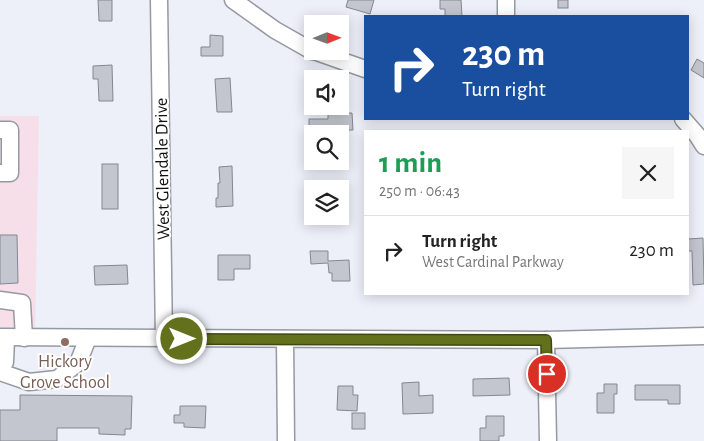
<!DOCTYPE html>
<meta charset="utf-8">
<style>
:root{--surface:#fff;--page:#f6f6f6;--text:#222;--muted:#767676;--line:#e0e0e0}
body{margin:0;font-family:"Alegreya Sans",sans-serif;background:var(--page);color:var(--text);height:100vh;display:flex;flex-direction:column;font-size:19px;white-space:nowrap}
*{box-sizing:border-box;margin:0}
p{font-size:16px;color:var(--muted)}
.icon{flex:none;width:28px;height:28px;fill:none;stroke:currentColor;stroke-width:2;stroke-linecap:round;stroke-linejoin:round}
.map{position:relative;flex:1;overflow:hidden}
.panel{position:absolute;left:364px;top:130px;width:325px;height:165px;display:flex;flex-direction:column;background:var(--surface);border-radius:0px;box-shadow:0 2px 12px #0003}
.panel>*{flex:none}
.hud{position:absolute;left:364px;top:15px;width:325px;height:105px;border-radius:0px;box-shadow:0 2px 12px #0003;background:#1a4fa0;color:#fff;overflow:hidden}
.needle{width:32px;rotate:89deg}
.tools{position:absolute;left:304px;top:15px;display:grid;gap:10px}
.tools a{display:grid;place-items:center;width:45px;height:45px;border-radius:0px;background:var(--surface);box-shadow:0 2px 12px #0003;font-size:25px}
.pin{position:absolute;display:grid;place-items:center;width:42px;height:42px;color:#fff;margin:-21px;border:2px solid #fff;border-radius:50%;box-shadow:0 1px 5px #0007}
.me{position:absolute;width:55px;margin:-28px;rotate:90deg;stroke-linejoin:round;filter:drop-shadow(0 0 4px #0008)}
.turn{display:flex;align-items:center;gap:18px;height:105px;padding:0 15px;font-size:22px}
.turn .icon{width:65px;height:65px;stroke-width:2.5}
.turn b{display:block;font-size:35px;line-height:42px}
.round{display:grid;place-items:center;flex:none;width:52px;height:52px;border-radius:0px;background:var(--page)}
.overview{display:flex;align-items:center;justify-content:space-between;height:85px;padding:0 15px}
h1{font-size:30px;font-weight:700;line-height:38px;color:#1e9e55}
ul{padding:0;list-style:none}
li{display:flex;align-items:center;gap:15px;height:70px;padding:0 15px;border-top:1px solid var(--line)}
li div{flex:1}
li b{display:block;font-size:19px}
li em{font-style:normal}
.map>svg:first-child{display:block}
</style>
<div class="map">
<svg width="704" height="441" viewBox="0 0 704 441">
<rect width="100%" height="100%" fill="#edf0f9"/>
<polygon fill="#f7dfe9" points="0,116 39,116 35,338 0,337"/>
<g fill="#c3c6ce" stroke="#84878f">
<polygon points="98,0 112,0 112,21 99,21"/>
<polygon points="348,0 374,0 370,14 346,7"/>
<polygon points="440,0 461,0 462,16 445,16 445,9 440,9"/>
<rect x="558" y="0" width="10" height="8"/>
<polygon points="210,35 223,36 223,56 201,56 201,47 210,47"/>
<polygon points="697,59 704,63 704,78 691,70"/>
<polygon points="112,65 113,101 99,101 98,79 93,79 93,66"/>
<polygon points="230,78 232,112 217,112 215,79"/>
<polygon points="352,113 353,130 319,131 319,134 309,134 309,119 328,119 328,114"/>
<rect x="102" y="164" width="16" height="45"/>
<polygon points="232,166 233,206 216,207 216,198 218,198 218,183 220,183 219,167"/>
<polygon points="0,235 17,235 18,283 0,284"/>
<polygon points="703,238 704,284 693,285 692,251 688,251 688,239"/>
<polygon points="310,251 328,251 328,261 349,260 350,281 332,281 332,273 329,273 328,263 311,264"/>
<polygon points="218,255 250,255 250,269 234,269 234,280 218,280"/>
<polygon points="127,265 128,284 95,285 94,266"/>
<polygon points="509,378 510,395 473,396 473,379"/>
<polygon points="419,382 419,396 433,395 433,413 403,414 402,383"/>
<polygon points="604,384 617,384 617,394 614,394 614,413 597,413 597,393 604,393"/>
<polygon points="635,385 680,385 680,404 668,404 668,400 635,400"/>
<polygon points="338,386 353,386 353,395 358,395 357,411 337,410"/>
<polygon points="20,395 132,396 131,429 125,429 125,435 99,434 99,428 57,428 57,441 0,441 0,410 20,410"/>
<polygon points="180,406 206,406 205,428 184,427 184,423 174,423 174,415 180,415"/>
<rect x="352" y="413" width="13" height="16"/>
<polygon points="486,416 504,416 504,436 499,436 499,441 480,441 480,428 486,428"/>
</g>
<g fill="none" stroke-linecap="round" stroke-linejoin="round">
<g stroke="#9599a0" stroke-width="19">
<g id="minor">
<polyline points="159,0 164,339"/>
<polyline points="233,0 275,30 312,51"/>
<polyline points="506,0 506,16"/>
<polyline points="314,51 365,69"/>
<polyline points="683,119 697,135 704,146"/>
<polyline points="0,130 10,130 10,173 0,173"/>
<polyline points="0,300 22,303 24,338"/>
<polyline points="0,337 546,340 704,336"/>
<polyline points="285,339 286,441"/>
<polyline points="546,340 548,441"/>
<polyline points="0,369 5,362 6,338"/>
<polyline points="0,372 29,382 57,379 78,363 88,338"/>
</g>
</g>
<use href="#minor" stroke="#fff" stroke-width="16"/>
</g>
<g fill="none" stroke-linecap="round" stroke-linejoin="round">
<g stroke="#404912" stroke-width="12">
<polyline id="route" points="182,339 546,340 547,374"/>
</g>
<use href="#route" stroke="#63711c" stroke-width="9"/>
</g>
<circle fill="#8d6e63" stroke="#fff" stroke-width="2" cx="65" cy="342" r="5"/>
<g text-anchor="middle" stroke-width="4" stroke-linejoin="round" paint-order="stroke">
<g font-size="18" fill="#101113" stroke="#fff">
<text transform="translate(162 169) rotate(-91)" y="6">West Glendale Drive</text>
</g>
<g font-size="18" fill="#785e54" stroke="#fff">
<text x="65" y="367">Hickory<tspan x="65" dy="21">Grove School</tspan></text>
</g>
</g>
</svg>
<div class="tools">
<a><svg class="needle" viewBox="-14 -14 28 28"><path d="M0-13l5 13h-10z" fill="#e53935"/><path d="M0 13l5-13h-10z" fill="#767676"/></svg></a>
<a><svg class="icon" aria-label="sound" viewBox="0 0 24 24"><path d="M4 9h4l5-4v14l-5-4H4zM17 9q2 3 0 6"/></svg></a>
<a><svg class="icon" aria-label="search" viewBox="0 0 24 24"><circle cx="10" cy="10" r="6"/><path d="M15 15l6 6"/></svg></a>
<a><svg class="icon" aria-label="layers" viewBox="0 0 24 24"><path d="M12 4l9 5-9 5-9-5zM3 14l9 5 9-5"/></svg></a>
</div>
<div class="pin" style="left:547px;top:374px;background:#d93025"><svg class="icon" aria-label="arrive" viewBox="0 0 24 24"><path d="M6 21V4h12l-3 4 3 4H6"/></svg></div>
<svg class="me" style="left:182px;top:339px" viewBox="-20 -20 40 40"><circle r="17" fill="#63711c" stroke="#fff" stroke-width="3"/><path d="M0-11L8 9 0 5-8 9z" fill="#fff"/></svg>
<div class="hud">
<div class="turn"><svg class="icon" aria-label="right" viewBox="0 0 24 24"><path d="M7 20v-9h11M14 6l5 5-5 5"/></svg><div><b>230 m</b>Turn right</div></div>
</div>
<section class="panel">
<div class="overview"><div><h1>1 min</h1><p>250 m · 06:43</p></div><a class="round"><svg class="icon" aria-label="close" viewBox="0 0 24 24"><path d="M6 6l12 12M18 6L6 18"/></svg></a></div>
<ul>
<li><svg class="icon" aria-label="right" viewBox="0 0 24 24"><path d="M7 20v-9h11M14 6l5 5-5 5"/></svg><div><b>Turn right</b><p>West Cardinal Parkway</p></div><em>230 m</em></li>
</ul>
</section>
</div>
